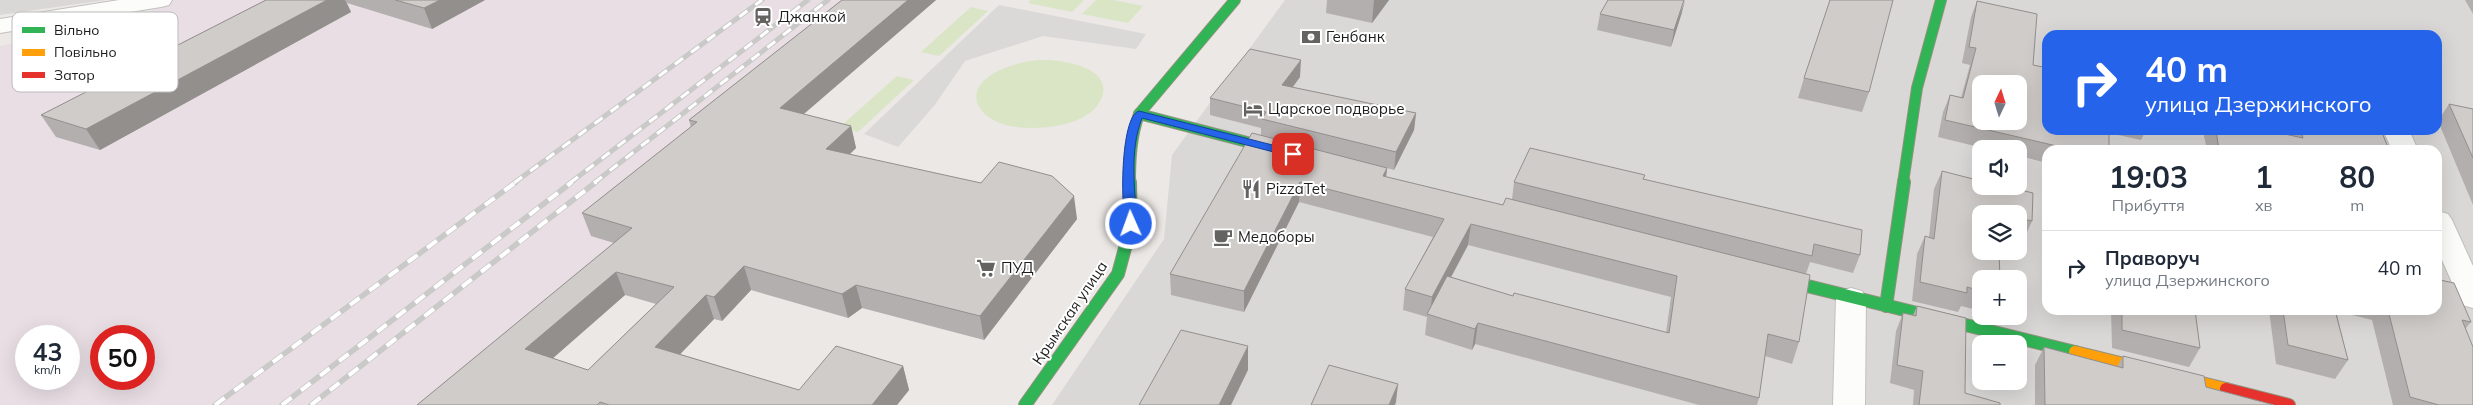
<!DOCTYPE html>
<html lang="uk">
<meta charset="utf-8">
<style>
:root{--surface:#fff;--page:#f6f6f7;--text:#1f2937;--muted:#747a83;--line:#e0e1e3}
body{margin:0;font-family:Mulish,sans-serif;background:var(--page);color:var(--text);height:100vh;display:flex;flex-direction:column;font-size:19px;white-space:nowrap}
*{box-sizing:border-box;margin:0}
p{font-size:16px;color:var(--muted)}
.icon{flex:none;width:28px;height:28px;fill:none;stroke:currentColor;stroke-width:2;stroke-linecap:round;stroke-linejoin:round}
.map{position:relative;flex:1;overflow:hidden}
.details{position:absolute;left:2042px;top:145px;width:400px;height:170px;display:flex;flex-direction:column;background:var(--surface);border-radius:15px;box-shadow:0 5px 20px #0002}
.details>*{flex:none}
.hud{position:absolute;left:2042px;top:30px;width:400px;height:105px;border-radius:15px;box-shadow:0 5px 20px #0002;background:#2563eb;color:#fff;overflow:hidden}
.needle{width:32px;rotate:4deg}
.tools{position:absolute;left:1972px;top:75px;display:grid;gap:10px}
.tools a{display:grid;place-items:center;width:55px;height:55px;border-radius:10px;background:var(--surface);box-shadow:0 5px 20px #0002;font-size:25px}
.speed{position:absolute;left:15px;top:325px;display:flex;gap:10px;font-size:25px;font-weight:700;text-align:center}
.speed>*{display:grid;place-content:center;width:65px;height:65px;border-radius:50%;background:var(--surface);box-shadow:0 5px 20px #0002;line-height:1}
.speed small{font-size:12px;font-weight:400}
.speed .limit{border:8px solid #d22;background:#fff;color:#111}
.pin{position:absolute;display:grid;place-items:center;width:42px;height:42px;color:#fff;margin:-21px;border-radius:10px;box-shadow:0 2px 8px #0006}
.me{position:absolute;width:55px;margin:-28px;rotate:358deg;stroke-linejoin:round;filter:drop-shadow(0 0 4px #0008)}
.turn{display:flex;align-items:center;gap:18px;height:105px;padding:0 20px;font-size:22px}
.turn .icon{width:65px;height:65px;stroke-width:2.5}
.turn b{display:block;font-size:35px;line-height:42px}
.eta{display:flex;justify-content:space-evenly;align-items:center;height:85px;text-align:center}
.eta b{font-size:30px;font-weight:700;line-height:35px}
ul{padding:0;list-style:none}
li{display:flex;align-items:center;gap:15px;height:75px;padding:0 20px;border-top:1px solid var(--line)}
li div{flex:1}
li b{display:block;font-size:19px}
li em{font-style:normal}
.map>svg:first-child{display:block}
</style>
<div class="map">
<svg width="2473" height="405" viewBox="0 0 2473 405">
<rect width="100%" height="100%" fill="#ebe8e5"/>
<g fill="#dad8d6" fill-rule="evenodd">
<polygon points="0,0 106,0 0,15"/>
<path d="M1285,0H2473V405H1052L1164,239L1172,155ZM2048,35H2438V130H2048ZM1981,84H2019V121H1981ZM1981,149H2019V186H1981ZM2048,150H2438V310H2048ZM1981,214H2019V251H1981ZM1981,279H2019V316H1981ZM1981,344H2019V381H1981Z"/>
</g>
<path fill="#e8dee4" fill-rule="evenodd" d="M174,0H868L607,265L443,405H0V46L132,20ZM26,336H69V379H26ZM101,336H144V379H101Z"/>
<g fill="#dae5c6">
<polygon points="1031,0 1084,0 1072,12 1028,3"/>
<polygon points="1096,0 1113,0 1143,6 1128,23 1082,14"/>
<polygon points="971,7 988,11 939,56 921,52"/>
<path d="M1040,60C1059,59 1113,66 1102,97C1091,128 1033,132 1006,125C995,122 981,115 977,102C970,74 1020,61 1040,60Z"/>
<polygon points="897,76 914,80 858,132 840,127"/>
</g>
<polygon fill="#dbd9d8" points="999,5 1146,34 1136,49 1043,36 965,61 934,106 898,147 864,134"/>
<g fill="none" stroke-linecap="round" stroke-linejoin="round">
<g stroke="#c2c0bf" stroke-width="2">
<g id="street">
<polygon points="119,0 172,0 169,5 161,7 0,33 0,19"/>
<polygon points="2383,130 2409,130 2418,150 2392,150"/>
<polygon points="2438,211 2448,214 2452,220 2473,266 2473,308 2462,305 2438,251"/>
<polygon points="1851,288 1862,291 1866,298 1865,405 1833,405 1836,298 1840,291"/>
</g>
</g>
<g stroke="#92927f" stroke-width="12">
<g id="fast-far1">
<polyline points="1139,114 1282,151"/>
<path d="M1130,183C1130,159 1131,137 1139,114L1235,0"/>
<polyline points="1903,183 1917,88 1941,0"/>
</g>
</g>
<g stroke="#92927f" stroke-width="14">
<g id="fast">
<polyline points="1771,277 2075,352"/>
<polyline points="1886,306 1904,182"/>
<polyline points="1025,405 1118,274 1131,226 1130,182"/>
</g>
</g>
<g stroke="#92927f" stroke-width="14">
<polyline id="slow" points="2075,352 2226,389"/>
</g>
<g stroke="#92927f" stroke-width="14">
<polyline id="jam" points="2226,389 2289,405"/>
</g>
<use href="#street" fill="#fcfcfb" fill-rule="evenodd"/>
<use href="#fast-far1" stroke="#30b455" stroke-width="10"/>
<use href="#fast" stroke="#30b455" stroke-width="12"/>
<use href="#slow" stroke="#ff9f0a" stroke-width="12"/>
<use href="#jam" stroke="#e5322d" stroke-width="12"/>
<g stroke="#c9c9c8" stroke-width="5">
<g id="rail-far1">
<polyline points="514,183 762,0"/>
<polyline points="570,183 808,0"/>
<polyline points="594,183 828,0"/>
</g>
</g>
<g stroke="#c9c9c8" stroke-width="5.5">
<g id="rail">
<polyline points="215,405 516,182"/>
<polyline points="282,405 572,182"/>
<polyline points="311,405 596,182"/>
</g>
</g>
<use href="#rail-far1" stroke="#fff" stroke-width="3" stroke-dasharray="10" stroke-linecap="butt"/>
<use href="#rail" stroke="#fff" stroke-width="4" stroke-dasharray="12" stroke-linecap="butt"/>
</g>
<g fill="#b3afae" fill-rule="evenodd">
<polygon points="266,0 485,0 432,29 347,3 351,12 100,150 56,137 41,115"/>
<path d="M842,0H936L804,114L851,126L856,148L850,154L1077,219L984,340L862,308L848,318L751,290L722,321L714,319L680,354L799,390L903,366L909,390L897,405H417L614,243L591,236L582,213L691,127L689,120ZM625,295L656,304L588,370L553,358Z"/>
<polygon points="1327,0 1389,0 1372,23 1326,13"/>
<polygon points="2465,0 2473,0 2473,14"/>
<polygon points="1977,1 2033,65 2048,130 2146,130 2141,140 2109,133 2109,150 2048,150 2048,163 2019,156 2019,149 1987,149 1938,137 1943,112 1950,95 1961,98 1970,65 1962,63 1971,17"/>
<polygon points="1682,12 1671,47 1597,30 1600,14"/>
<path d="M1300,77L1292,87L1416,113L1414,130L1394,170L1387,168L1386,177L1503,205L1512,199L1514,182L1644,179L1860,255L1853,273L1810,262L1806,274L1799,342L1792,364L1765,356L1759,398L1757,405H1699L1475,344L1472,350L1425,335L1427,317L1403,310L1405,289L1433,237L1299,202L1244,312L1171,295L1170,274L1261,136V128L1210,115V98ZM1468,245L1671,297L1666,333L1513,296L1451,277Z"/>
<polygon points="1804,78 1869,92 1862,112 1798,98"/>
<polygon points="2449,104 2473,109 2473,205 2438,121"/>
<polygon points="2207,130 2266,130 2288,135 2287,130 2381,130 2389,150 2207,150 2204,136"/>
<polygon points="1942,171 2032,221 2024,239 2019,237 2019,214 1981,214 1981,311 1961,306 1958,312 1912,301 1917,254 1925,236 1929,237 1934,189"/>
<polygon points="2440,280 2471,322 2466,328 2473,405 2393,405 2372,320 2336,311 2348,360 2335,379 2276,364 2269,310 2438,310"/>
<polygon points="1917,306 1965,393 2000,405 1913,405 1914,390 1890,383 1896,331 1903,313 1913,315"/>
<polygon points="2111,310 2195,310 2200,348 2189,367 2112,348"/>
<polygon points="2044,347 2117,367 2123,356 2206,387 2274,405 2035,405 2035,365"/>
</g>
<g fill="#928f8d">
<polygon points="327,0 345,0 351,12 100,150 86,129"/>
<polygon points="440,0 485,0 432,29 424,8"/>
<polygon points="908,0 936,0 785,130 780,108"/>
<polygon points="1374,0 1389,0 1372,23"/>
<polygon points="1685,0 1682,12 1671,47 1674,30"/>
<polygon points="1301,60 1300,77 1282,102 1282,85"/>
<polygon points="1416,113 1414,130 1394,170 1396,152"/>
<polygon points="851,126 856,148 831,172 826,149"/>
<polygon points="1387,168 1385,188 1383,176"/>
<polygon points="1300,182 1299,202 1244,312 1244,291"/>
<polygon points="1074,196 1077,219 984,340 980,316"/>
<polygon points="1471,224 1468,245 1431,315 1430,315 1432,297"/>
<polygon points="744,266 751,290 722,321 714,297"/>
<polygon points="616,272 625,295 536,373 525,349"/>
<polygon points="856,285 862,308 848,318 842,294"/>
<polygon points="706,295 714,319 664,371 655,347"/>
<polygon points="1478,323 1475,344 1472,350 1475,329"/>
<polygon points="1248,346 1248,370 1231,405 1219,405"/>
<polygon points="903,366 909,390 897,405 872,405"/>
<polygon points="1398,384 1396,402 1395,405 1389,405"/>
</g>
<g fill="#d0ccca" stroke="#928f8d" fill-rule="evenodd">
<polygon points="266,0 327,0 86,129 41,115"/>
<polygon points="395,0 440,0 424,8"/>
<path d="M842,0H908L780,108L851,126L826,149L981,183L999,162L1052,176L1074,196L980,316L856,285L842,294L744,266L714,297L706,295L655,347L799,390L836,346L903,366L872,405H609L600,402L597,405H417L632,228L582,213L697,122L689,120ZM616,272L674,287L588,370L525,349Z"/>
<polygon points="1608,0 1684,0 1674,30 1600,14"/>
<polygon points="1830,0 1893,0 1869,92 1804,78"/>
<path d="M1977,1L2037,14L2033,65L2048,68V130H2109V150H2074L1945,120L1950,95L1963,98L1976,48L1969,47ZM1981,84H2019V121H1981Z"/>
<polygon points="1250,49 1301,60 1282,85 1416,113 1396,152 1262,119 1266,112 1210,98"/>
<polygon points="2449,104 2473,109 2473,158"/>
<polygon points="2216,130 2266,130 2303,138 2301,130 2381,130 2389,150 2219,150"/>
<polygon points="1252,133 1387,168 1383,176 1503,205 1506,198 1810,275 1799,342 1768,334 1759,398 1478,323 1475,329 1427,314 1447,276 1513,296 1514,293 1669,333 1677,276 1471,224 1432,297 1405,289 1444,219 1300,182 1244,291 1170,274"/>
<polygon points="1530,148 1645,175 1643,179 1862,230 1860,255 1814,244 1812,256 1514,182"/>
<polygon points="1942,171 1981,181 1981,186 2004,186 2033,193 2032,221 2019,218 2019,214 2003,214 1998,213 1998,214 1981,214 1981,251 1999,251 2000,279 1981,279 1981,291 1967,287 1967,293 1920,282 1925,236 1934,239"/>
<polygon points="2438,273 2440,280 2454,283 2471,322 2462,320 2473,347 2473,405 2439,405 2410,397 2388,310 2438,310"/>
<polygon points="1917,306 1966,318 1965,393 2000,403 2000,405 1919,405 1923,371 1897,365 1903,313 1916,316"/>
<polygon points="2122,310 2195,310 2200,348 2122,330"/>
<polygon points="2283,310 2335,310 2348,360 2288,345"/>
<polygon points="1181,330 1248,346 1219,405 1139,405"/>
<polygon points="2044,347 2123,368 2123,356 2204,376 2206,387 2274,405 2045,405"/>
<polygon points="1329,365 1398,384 1389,405 1311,405"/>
</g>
<path fill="#2563eb" stroke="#184099" d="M1139,111L1296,151L1298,154L1293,157L1142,118C1129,152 1135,189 1137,224L1131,228L1127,227C1120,212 1120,116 1139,111Z"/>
<defs>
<g id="station-bare" transform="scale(1.5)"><path d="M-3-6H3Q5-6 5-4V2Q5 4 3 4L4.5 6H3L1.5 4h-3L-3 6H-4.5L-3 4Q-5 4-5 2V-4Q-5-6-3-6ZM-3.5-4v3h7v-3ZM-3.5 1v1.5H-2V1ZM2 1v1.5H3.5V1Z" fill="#646362" stroke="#fff" stroke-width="2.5" paint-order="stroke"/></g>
<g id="bank-bare" transform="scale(1.5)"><path d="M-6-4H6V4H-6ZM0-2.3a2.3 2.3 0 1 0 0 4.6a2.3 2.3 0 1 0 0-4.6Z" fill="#646362" stroke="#fff" stroke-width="2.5" paint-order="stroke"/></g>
<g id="hotel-bare" transform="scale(1.5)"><path d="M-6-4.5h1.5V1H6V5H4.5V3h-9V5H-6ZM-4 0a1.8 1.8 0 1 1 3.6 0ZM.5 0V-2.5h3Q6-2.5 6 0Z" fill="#646362" stroke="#fff" stroke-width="2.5" paint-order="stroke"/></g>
<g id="restaurant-bare" transform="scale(1.5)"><path d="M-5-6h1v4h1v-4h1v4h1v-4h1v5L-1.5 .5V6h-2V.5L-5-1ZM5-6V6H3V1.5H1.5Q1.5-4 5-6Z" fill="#646362" stroke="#fff" stroke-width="2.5" paint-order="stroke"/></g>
<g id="cafe-bare" transform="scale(1.5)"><path d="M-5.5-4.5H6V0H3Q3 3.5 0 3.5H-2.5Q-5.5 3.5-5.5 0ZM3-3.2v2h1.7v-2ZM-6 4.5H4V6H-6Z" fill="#646362" stroke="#fff" stroke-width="2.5" paint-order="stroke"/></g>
<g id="supermarket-bare" transform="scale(1.5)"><path d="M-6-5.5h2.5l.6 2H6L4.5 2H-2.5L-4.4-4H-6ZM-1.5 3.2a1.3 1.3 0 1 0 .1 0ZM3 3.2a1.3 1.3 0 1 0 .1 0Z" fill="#646362" stroke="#fff" stroke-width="2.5" paint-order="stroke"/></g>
</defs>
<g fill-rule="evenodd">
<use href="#station-bare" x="763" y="17"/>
<use href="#bank-bare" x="1311" y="37"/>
<use href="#hotel-bare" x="1253" y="109"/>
<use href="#restaurant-bare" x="1251" y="189"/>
<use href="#cafe-bare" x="1223" y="237"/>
<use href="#supermarket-bare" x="986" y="268"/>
</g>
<g text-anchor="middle" stroke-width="4" stroke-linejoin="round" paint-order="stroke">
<g font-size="15" fill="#1c1c1c" stroke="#fff" text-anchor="start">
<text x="778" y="22">Джанкой</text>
<text x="1326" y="42">Генбанк</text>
<text x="1268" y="114">Царское подворье</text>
<text x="1266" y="194">PizzaTet</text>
<text x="1238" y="242">Медоборы</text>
<text x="1001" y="273">ПУД</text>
</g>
<g font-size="15" fill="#1c1c1c" stroke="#fff">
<text transform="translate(1070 313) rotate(-56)" y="5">Крымская улица</text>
</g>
</g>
<rect x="12" y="12" width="166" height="80" rx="8" fill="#fff" stroke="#bbb" stroke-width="1"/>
<rect x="22" y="27" width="23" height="6" fill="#30b455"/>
<rect x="22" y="49" width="23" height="7" fill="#ff9f0a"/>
<rect x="22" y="72" width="23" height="6" fill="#e5322d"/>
<g font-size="14" fill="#1c1c1c">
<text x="54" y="35">Вільно</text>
<text x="54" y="57">Повільно</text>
<text x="54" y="80">Затор</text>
</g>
</svg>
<div class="tools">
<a><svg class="needle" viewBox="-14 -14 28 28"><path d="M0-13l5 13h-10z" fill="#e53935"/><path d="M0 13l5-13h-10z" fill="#747a83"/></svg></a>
<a><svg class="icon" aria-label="sound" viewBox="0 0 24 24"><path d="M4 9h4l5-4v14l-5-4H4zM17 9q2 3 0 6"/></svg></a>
<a><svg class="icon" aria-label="layers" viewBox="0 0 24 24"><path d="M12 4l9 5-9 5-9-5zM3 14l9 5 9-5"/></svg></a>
<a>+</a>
<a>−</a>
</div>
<div class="speed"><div>43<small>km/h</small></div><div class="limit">50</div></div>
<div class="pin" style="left:1293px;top:154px;background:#d93025"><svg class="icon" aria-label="arrive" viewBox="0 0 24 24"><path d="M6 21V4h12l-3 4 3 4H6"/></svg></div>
<svg class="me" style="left:1131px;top:224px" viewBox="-20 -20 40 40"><circle r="17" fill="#2563eb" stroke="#fff" stroke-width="3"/><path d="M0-11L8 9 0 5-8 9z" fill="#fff"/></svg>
<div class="hud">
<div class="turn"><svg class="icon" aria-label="right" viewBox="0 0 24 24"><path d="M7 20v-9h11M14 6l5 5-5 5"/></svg><div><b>40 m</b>улица Дзержинского</div></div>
</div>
<section class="details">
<div class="eta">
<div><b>19:03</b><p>Прибуття</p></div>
<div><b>1</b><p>хв</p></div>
<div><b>80</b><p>m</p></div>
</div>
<ul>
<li><svg class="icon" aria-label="right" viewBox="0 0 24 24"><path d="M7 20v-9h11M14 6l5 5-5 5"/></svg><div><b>Праворуч</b><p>улица Дзержинского</p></div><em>40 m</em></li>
</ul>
</section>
</div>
